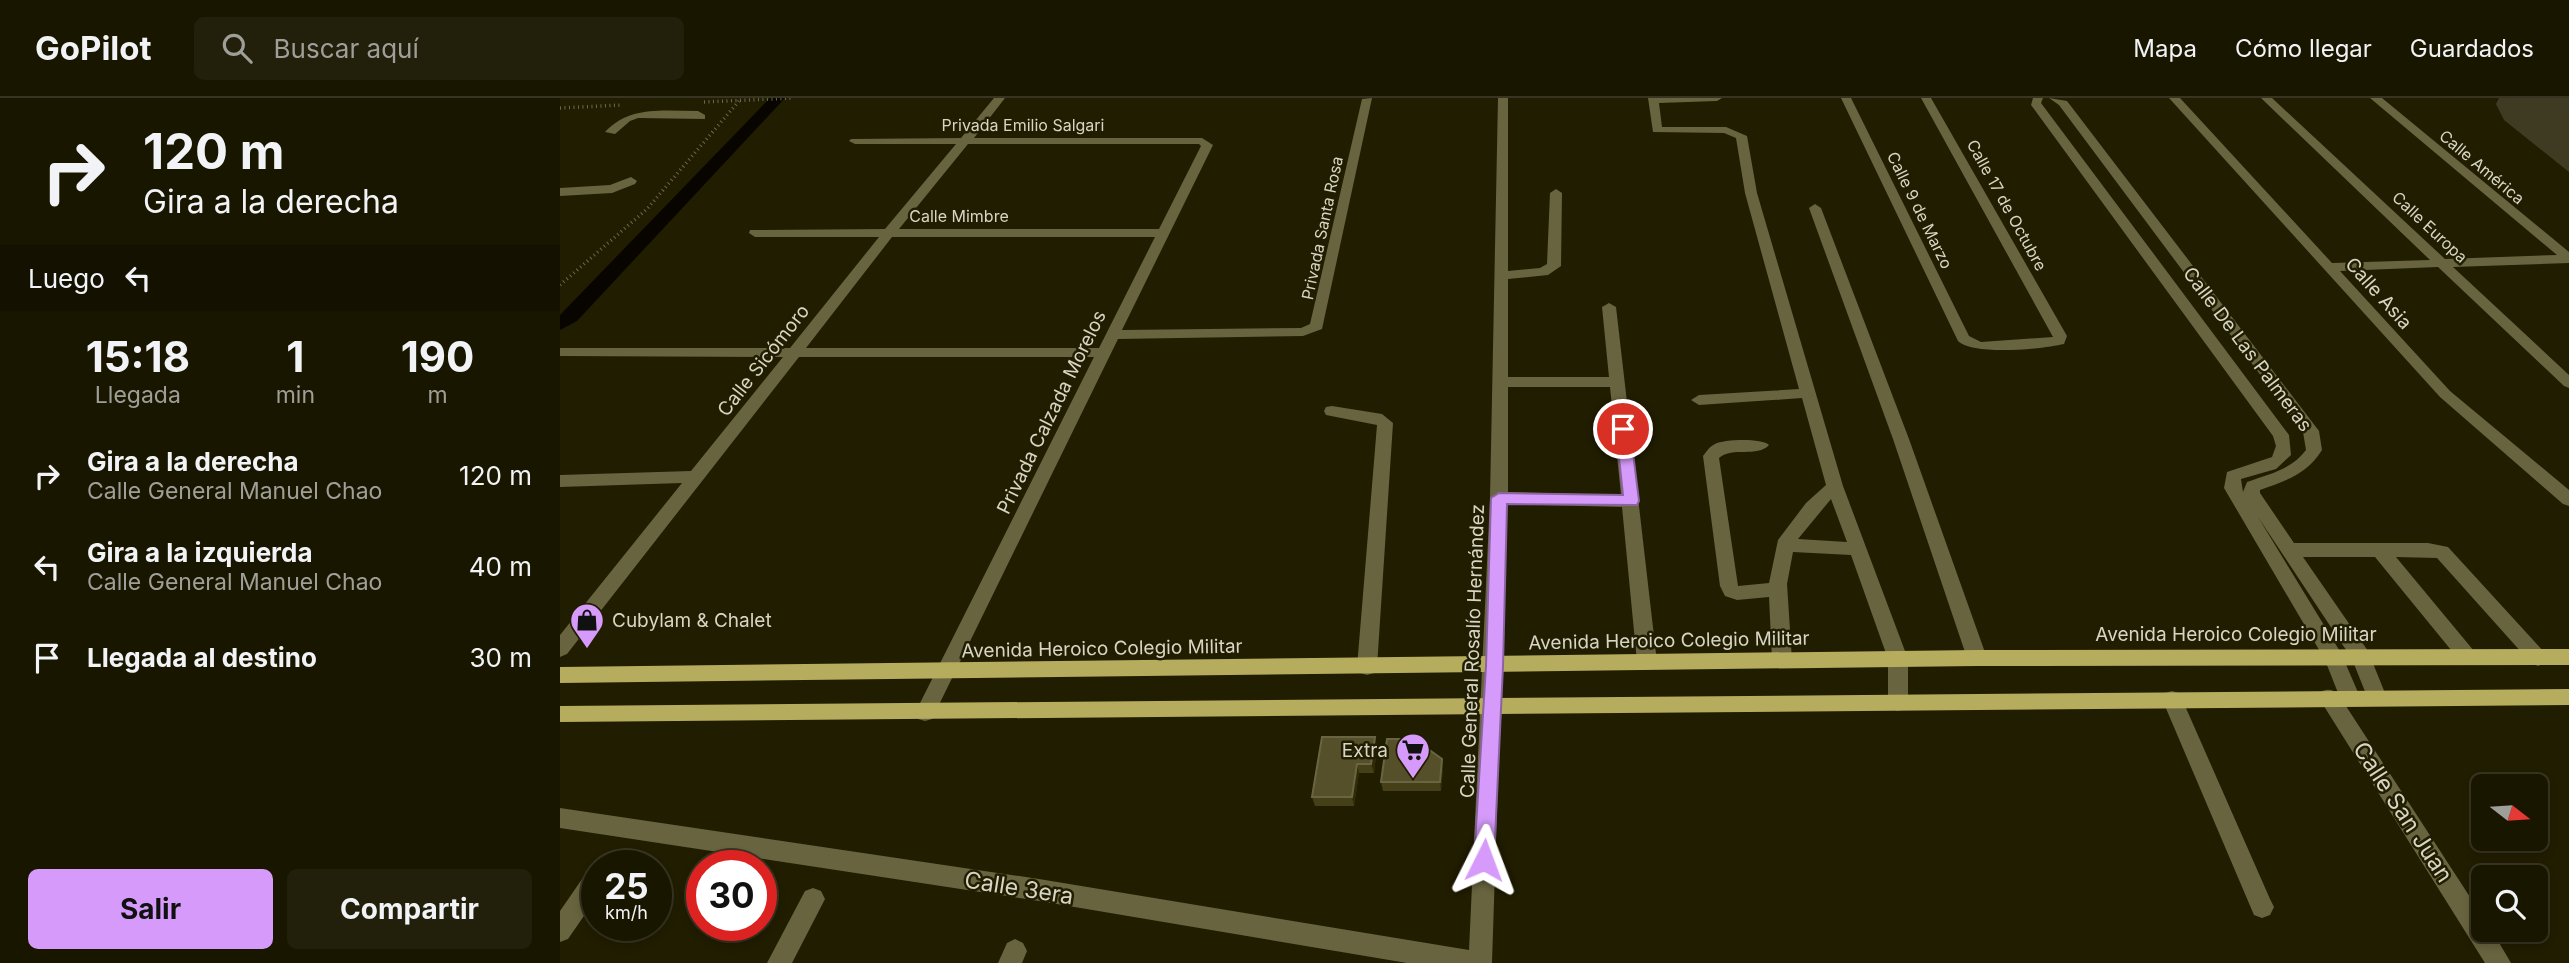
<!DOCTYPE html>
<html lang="es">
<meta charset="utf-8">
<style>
:root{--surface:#191600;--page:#221f0a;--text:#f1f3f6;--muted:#9f9f99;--line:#373522;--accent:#d69bfa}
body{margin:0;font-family:Inter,sans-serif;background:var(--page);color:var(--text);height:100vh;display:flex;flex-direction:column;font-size:26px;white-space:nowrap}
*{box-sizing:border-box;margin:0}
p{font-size:23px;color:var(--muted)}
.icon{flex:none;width:38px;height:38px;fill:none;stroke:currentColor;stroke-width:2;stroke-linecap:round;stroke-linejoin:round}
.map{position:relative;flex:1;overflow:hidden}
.details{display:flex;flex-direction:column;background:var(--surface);width:560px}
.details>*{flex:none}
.top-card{background:#191600;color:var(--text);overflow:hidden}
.needle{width:46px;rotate:107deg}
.buttons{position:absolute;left:1911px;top:676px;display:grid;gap:14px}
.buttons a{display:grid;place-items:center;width:77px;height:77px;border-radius:10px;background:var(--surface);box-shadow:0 4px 10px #0003,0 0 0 2px var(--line);font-size:35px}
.speed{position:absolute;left:21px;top:752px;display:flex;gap:14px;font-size:35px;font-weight:700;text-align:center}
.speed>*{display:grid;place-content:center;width:91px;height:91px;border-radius:50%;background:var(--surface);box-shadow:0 4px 10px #0003,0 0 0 2px var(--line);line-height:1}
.speed small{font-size:18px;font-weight:400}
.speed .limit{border:10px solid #d22;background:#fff;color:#111}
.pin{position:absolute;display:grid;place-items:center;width:60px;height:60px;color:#fff;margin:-30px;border:4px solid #fff;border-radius:50%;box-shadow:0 2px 7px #0007}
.me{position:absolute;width:77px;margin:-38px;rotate:3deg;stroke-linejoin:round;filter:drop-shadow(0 0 5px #0008)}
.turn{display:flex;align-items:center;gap:24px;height:147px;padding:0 28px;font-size:32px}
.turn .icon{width:91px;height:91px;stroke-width:2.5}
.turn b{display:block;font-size:49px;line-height:60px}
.then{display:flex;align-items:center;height:66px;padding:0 28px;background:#0003;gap:14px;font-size:26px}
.eta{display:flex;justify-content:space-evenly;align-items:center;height:119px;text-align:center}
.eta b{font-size:42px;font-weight:700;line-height:49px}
.action{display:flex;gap:14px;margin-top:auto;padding:14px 28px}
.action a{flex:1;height:80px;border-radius:10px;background:var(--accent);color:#111;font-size:28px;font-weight:700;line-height:80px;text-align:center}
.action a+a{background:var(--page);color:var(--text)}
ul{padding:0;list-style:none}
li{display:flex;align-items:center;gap:21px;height:91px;padding:0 28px}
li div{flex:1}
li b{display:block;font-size:26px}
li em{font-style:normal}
header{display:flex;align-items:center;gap:42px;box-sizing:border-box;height:98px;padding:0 35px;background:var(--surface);border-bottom:2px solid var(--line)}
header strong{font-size:33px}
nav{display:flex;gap:38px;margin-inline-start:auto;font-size:24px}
.search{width:490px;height:63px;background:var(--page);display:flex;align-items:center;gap:18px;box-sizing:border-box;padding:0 24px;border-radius:10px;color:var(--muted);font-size:26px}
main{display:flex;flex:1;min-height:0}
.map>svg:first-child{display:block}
</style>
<header>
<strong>GoPilot</strong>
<div class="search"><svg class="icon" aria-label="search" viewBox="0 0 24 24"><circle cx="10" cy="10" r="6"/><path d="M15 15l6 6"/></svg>Buscar aquí</div>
<nav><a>Mapa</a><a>Cómo llegar</a><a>Guardados</a></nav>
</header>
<main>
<section class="details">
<div class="top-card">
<div class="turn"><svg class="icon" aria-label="right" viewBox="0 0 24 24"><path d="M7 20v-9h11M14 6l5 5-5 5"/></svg><div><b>120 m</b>Gira a la derecha</div></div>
<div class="then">Luego<svg class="icon" aria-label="left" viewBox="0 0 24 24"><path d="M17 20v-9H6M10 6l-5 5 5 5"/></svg></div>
</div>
<div class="eta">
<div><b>15:18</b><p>Llegada</p></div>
<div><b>1</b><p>min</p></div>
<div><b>190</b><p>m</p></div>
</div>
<ul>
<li><svg class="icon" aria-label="right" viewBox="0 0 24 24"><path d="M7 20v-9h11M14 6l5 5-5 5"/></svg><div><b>Gira a la derecha</b><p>Calle General Manuel Chao</p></div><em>120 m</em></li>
<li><svg class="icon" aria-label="left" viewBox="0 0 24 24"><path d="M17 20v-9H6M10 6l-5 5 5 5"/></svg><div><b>Gira a la izquierda</b><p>Calle General Manuel Chao</p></div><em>40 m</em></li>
<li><svg class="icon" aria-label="arrive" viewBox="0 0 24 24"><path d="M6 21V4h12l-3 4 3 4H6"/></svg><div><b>Llegada al destino</b></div><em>30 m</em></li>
</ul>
<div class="action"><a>Salir</a><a>Compartir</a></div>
</section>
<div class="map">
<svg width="2009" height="865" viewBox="0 0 2009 865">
<rect width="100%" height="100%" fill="#211d00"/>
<polygon fill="#3f3b23" points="1939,0 2009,0 2009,74 1944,22 1936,6"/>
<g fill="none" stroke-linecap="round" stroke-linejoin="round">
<polygon fill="#080400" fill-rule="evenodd" points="210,0 225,0 17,223 0,232 0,217"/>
<g stroke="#6b6850" stroke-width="3.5" stroke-dasharray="1 3.5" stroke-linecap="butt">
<polyline points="144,4 232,0"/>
<polyline points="0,10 62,7"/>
<polyline points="0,187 87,111 179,3"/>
</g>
<g fill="#68643f" fill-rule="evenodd">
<path d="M434,0H445L414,40H642L653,47L562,232L741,230L750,226L802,1L812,0L762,231L743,238L558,241L372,621L365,623L358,621L355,615L534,259H239L7,556L0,559V537L122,385L0,389V377L131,373L223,259L0,258V250H230L319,139H195L189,135L190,132L325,131L396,46H295L289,43L291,41L401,40ZM408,46H639L641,48L599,131H339ZM332,139H595L539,250H246Z"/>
<path d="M938,0H948V173L980,170L987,166L990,95L996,91L1002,95L1001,168L988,177L948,181V279H1049L1042,209L1049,205L1056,209L1097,564L1094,570L1087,572L1080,570L1077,564L1062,409L947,406L932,865H847L479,803L0,730V710L479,781L909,852L930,400ZM948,289H1050L1061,397L948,394Z"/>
<path d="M1088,0H1162L1157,3L1099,5L1102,29H1166L1187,38L1197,95L1283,388L1348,561V605L1345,611L1338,613L1331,611L1328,605V561L1291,457L1233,454L1227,486L1232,562L1229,568L1222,570L1215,568L1212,562L1209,499L1177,502L1165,498L1160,488L1143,358C1146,354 1150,348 1155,346C1164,341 1203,340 1209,347C1197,360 1173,348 1159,360L1178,488L1209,485L1218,442L1246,405L1266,387L1242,300L1139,307L1131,302L1139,297L1239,291L1185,95L1176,40L1164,35L1093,34ZM1271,401L1287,444L1238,441Z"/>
<path d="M1281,0H1291L1409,238L1421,244L1493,239L1361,0H1371L1507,238L1504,246C1483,251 1413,258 1398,243Z"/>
<path d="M1473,0H1483L1481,5L1729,337L1731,357L1716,371L1681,381L1683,394L1687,384C1709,376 1731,372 1746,352L1743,334L1499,7L1489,0L1507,3L1759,333L1762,352C1746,377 1727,382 1700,392V395L1734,445H1868L1888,449L1985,555L1988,560L1985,565L1978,568L1971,565L1877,460L1836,459L1914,553L1917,558L1914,563L1907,566L1900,563L1815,459H1743L1808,553L1827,600L1824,606L1817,608L1810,606L1792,561L1698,419L1781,555L1800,599L1797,605L1790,607L1784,605L1923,819V831H1931L1951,865H1925L1762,605L1759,599L1762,593C1771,590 1775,592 1780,600L1765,562L1664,390L1667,374L1712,359L1716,348L1713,338L1471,7Z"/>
<polygon points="1609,0 1620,0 1772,165 1870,162 1701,0 1712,0 1885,161 1997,157 1810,0 1822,0 2009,154 2009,165 1893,169 2009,277 2009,290 2004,288 1878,169 1780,173 1890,293 2009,392 2009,408 2003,406 1880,299"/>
<path d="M138,13L145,17V21L78,20L70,23L55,36L45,34C70,7 104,13 138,13Z"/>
<polygon points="71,79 77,83 75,86 52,95 0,98 0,90 50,87"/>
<polygon points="1255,106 1261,110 1349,341 1427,560 1424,565 1417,568 1410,565 1407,560 1333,341 1249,110"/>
<polygon points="772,308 822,316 833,325 817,569 814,575 807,577 800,575 797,569 817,327 766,317 764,313 766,309"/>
<polygon points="1612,593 1619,595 1622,601 1710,801 1714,809 1710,817 1702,820 1694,817 1602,601 1605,595"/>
<polygon points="37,768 37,799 8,841 0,844 0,813 29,771"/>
<polygon points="253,790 261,793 265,801 232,865 207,865 245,793"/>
<polygon points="455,841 463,845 467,853 462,865 438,865 447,845"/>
</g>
<g fill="#b6ac5e" fill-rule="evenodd">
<polygon points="2009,551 2009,567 1417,568 0,585 0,569 1417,552"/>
<polygon points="2009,591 2009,607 0,624 0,608"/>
</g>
</g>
<g fill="#454018">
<polygon points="815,639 817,648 814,675 799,675 794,708 755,708 752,699"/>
<polygon points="882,661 883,670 881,693 823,693 821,684"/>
</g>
<g fill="#302b07">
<polygon points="815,639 817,648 814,675 811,666"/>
<polygon points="882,661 883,670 881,693 880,684"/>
<polygon points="797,666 799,675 794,708 792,699"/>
</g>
<g fill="#55502a" stroke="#696542" stroke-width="2">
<polygon points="762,639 815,639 811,666 797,666 792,699 752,699"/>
<polygon points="827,641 854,641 882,661 880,684 821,684"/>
</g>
<polygon fill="#d69bfa" stroke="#8b65a2" stroke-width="2" points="1063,327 1070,331 1079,403 1077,407 947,406 943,568 934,762 931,768 924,771 917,768 914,762 926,568 931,400 939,395 1063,397 1056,331"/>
<defs>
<g id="shop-pin" transform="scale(1.75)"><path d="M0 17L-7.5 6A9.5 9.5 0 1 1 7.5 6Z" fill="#d69bfa" stroke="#211d00"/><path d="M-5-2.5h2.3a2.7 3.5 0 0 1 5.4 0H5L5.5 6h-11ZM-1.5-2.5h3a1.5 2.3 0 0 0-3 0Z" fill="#111"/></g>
<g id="supermarket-pin" transform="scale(1.75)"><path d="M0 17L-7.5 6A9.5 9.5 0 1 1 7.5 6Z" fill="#d69bfa" stroke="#211d00"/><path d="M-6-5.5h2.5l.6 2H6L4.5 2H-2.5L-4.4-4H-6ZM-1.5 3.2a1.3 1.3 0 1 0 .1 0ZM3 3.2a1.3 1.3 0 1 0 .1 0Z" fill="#111"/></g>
</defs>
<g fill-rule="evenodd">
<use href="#shop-pin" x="27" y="522"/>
<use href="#supermarket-pin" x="853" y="652"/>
</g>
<g text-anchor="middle" stroke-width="5" stroke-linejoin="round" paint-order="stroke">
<g font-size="16" fill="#d7d5c4" stroke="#211d00">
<text x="463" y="33">Privada Emilio Salgari</text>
<text transform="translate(1922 69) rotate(40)" y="6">Calle América</text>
<text transform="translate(1447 107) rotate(61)" y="6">Calle 17 de Octubre</text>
<text transform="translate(1360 112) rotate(64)" y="6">Calle 9 de Marzo</text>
<text x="399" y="124">Calle Mimbre</text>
<text transform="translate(1870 129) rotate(43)" y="6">Calle Europa</text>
<text transform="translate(762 130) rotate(-78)" y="6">Privada Santa Rosa</text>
</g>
<g font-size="19" fill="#d7d5c4" stroke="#211d00">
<text transform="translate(1819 195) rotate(48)" y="7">Calle Asia</text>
<text transform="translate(1688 251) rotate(53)" y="7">Calle De Las Palmeras</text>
<text transform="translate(203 262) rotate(-52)" y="7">Calle Sicómoro</text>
<text transform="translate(491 314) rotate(-64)" y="7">Privada Calzada Morelos</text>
<text x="1676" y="543">Avenida Heroico Colegio Militar</text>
<text transform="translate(1109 542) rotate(-1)" y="7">Avenida Heroico Colegio Militar</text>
<text transform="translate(542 550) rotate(-1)" y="7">Avenida Heroico Colegio Militar</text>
<text transform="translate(912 553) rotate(-88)" y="7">Calle General Rosalío Hernández</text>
</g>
<g font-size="19" fill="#d7d5c4" stroke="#211d00" text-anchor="start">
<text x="52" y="529">Cubylam &amp; Chalet</text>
<text x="828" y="659" text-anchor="end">Extra</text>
</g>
<g font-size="23" fill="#d7d5c4" stroke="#211d00">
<text transform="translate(1843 714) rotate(57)" y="8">Calle San Juan</text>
<text transform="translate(459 790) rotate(9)" y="8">Calle 3era</text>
</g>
</g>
</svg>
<div class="buttons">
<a><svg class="needle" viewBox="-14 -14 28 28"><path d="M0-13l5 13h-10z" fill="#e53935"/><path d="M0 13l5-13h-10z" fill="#9f9f99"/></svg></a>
<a><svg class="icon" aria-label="search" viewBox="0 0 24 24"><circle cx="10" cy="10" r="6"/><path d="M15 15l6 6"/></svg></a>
</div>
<div class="speed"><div>25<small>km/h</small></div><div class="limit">30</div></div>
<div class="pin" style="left:1063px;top:331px;background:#d93025"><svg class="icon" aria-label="arrive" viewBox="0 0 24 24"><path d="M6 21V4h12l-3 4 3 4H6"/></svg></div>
<svg class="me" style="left:924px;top:762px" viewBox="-20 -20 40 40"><path d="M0-17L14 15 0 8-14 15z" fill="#d69bfa" stroke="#fff" stroke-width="4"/></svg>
</div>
</main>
